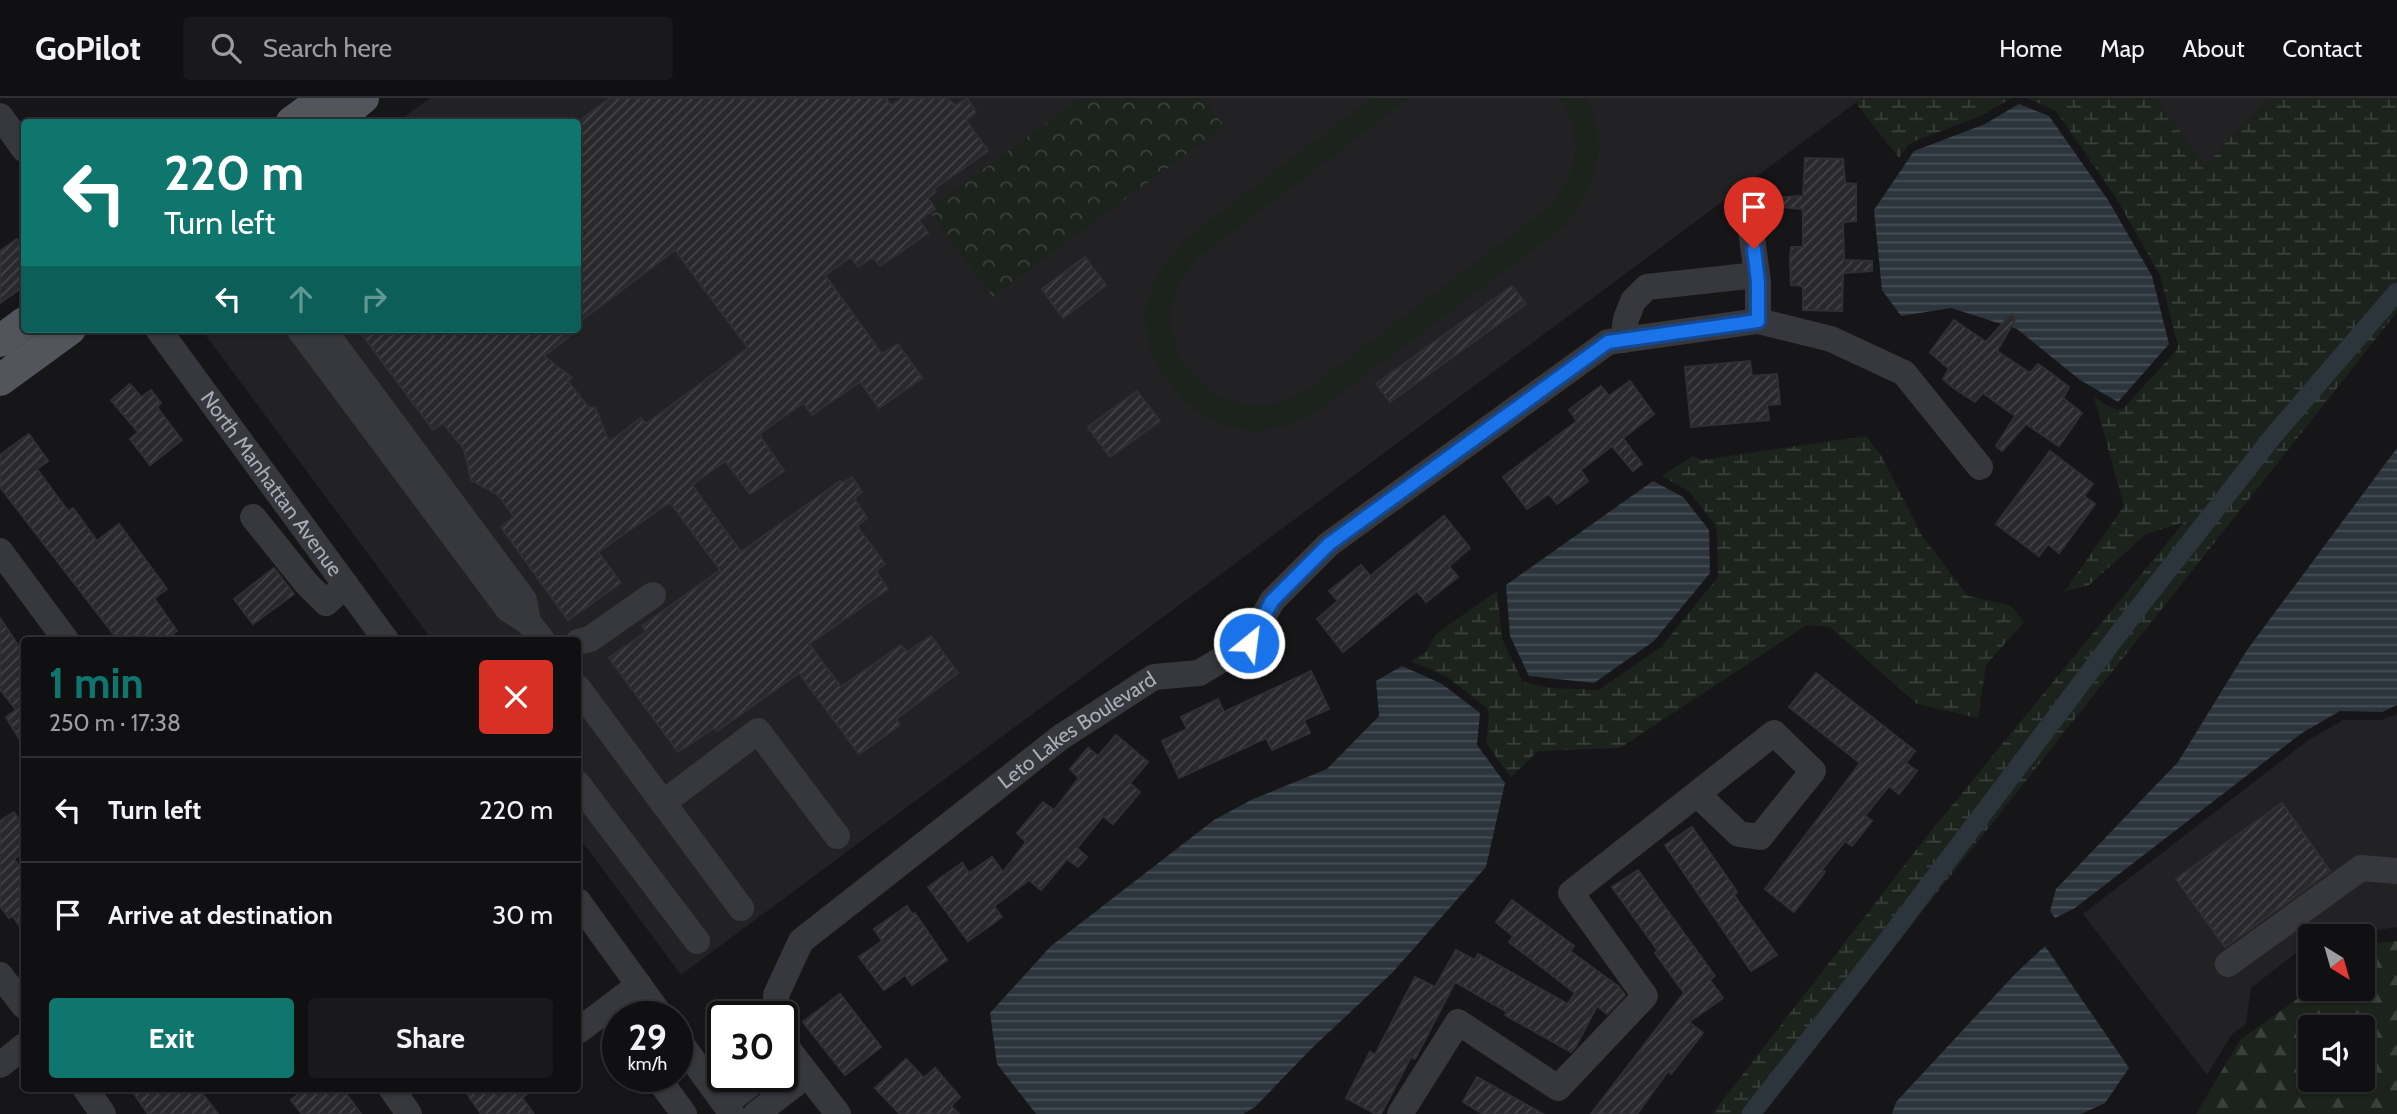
<!DOCTYPE html>
<meta charset="utf-8">
<style>
:root{--surface:#101012;--page:#19191b;--text:#f1f3f6;--muted:#9c9d9f;--line:#303032;--accent:#0f766e}
body{margin:0;font-family:Cabin,sans-serif;background:var(--page);color:var(--text);height:100vh;display:flex;flex-direction:column;font-size:26px;white-space:nowrap}
*{box-sizing:border-box;margin:0}
p{font-size:23px;color:var(--muted)}
.icon{flex:none;width:38px;height:38px;fill:none;stroke:currentColor;stroke-width:2;stroke-linecap:round;stroke-linejoin:round}
.map{position:relative;flex:1;overflow:hidden}
.side{position:absolute;left:21px;top:539px;width:560px;height:455px;display:flex;flex-direction:column;background:var(--surface);border-radius:7px;box-shadow:0 2px 5px #0004,0 0 0 2px var(--line)}
.side>*{flex:none}
.hud{position:absolute;left:21px;top:21px;width:560px;height:214px;border-radius:7px;box-shadow:0 2px 5px #0004,0 0 0 2px var(--line);background:#0f766e;color:#fff;overflow:hidden}
.needle{width:46px;rotate:143deg}
.fabs{position:absolute;left:2298px;top:826px;display:grid;gap:14px}
.fabs a{display:grid;place-items:center;width:77px;height:77px;border-radius:7px;background:var(--surface);box-shadow:0 2px 5px #0004,0 0 0 2px var(--line);font-size:35px}
.speed{position:absolute;left:602px;top:903px;display:flex;gap:14px;font-size:35px;font-weight:700;text-align:center}
.speed>*{display:grid;place-content:center;width:91px;height:91px;border-radius:50%;background:var(--surface);box-shadow:0 2px 5px #0004,0 0 0 2px var(--line);line-height:1}
.speed small{font-size:18px;font-weight:400}
.speed .limit{border:4px solid #111;border-radius:10px;background:#fff;color:#111}
.pin{position:absolute;display:grid;place-items:center;width:60px;height:60px;color:#fff;margin:-72px -30px;border-radius:50% 50% 50% 0;rotate:-45deg;box-shadow:0 0 7px #0007}
.pin .icon{rotate:45deg}
.me{position:absolute;width:77px;margin:-38px;rotate:29deg;stroke-linejoin:round;filter:drop-shadow(0 0 5px #0008)}
.turn{display:flex;align-items:center;gap:24px;height:147px;padding:0 28px;font-size:32px}
.turn .icon{width:91px;height:91px;stroke-width:2.5}
.turn b{display:block;font-size:49px;line-height:60px}
.lanes{display:flex;align-items:center;height:66px;padding:0 28px;background:#0003;justify-content:center;gap:35px;direction:ltr}
.lanes .off{opacity:.35}
.round{display:grid;place-items:center;flex:none;width:74px;height:74px;border-radius:7px;background:var(--page)}
.headline{display:flex;align-items:center;justify-content:space-between;height:119px;padding:0 28px}
h1{font-size:42px;font-weight:700;line-height:52px;color:var(--accent)}
.primary-button{display:flex;gap:14px;margin-top:auto;padding:14px 28px}
.primary-button a{flex:1;height:80px;border-radius:7px;background:var(--accent);color:#fff;font-size:28px;font-weight:700;line-height:80px;text-align:center}
.primary-button a+a{background:var(--page);color:var(--text)}
ul{padding:0;list-style:none}
li{display:flex;align-items:center;gap:21px;height:105px;padding:0 28px;border-top:2px solid var(--line)}
li div{flex:1}
li b{display:block;font-size:26px}
li em{font-style:normal}
header{display:flex;align-items:center;gap:42px;box-sizing:border-box;height:98px;padding:0 35px;background:var(--surface);border-bottom:2px solid var(--line)}
header strong{font-size:33px}
nav{display:flex;gap:38px;margin-inline-start:auto;font-size:24px}
.search{width:490px;height:63px;background:var(--page);display:flex;align-items:center;gap:18px;box-sizing:border-box;padding:0 24px;border-radius:7px;color:var(--muted);font-size:26px}
.map>svg:first-child{display:block}
</style>
<header>
<strong>GoPilot</strong>
<div class="search"><svg class="icon" aria-label="search" viewBox="0 0 24 24"><circle cx="10" cy="10" r="6"/><path d="M15 15l6 6"/></svg>Search here</div>
<nav><a>Home</a><a>Map</a><a>About</a><a>Contact</a></nav>
</header>
<div class="map">
<svg width="2397" height="1016" viewBox="0 0 2397 1016">
<defs>
<pattern id="forest-firs" width="22" height="20" patternUnits="userSpaceOnUse" patternTransform="scale(1.75)"><rect width="22" height="20" fill="#1c231d"/><path d="M5 1l3.5 6h-7zM16 11l3.5 6h-7z" fill="#3a403c"/></pattern>
<pattern id="wetland-marsh" width="20" height="14" patternUnits="userSpaceOnUse" patternTransform="scale(1.75)"><rect width="20" height="14" fill="#1c231d"/><path d="M1 5h8M5 5V1M11 12h8M15 12V8" fill="none" stroke="#3a403c"/></pattern>
<pattern id="park-crowns" width="20" height="18" patternUnits="userSpaceOnUse" patternTransform="scale(1.75)"><rect width="20" height="18" fill="#1c231d"/><path d="M2 6a3 3 0 1 1 6 0M12 15a3 3 0 1 1 6 0" fill="none" stroke="#3a403c"/></pattern>
<pattern id="water-rules" width="6" height="5" patternUnits="userSpaceOnUse" patternTransform="scale(1.75)"><rect width="6" height="5" fill="#2c353c"/><path d="M0 2.5h6" fill="none" stroke="#485056"/></pattern>
<pattern id="building-hatch" width="6" height="6" patternUnits="userSpaceOnUse" patternTransform="scale(1.75)"><rect width="6" height="6" fill="#29292c"/><path d="M-1 1l2-2M0 6l6-6M5 7l2-2" fill="none" stroke="#454548"/></pattern>
</defs>
<rect width="100%" height="100%" fill="#161618"/>
<g fill="#222225">
<polygon points="430,0 1862,0 681,877 578,738 578,542 432,542 201,231 578,231 578,24 397,24"/>
<polygon points="2156,0 2270,0 2223,47 2205,69"/>
<polygon points="2397,616 2397,829 2339,838 2310,838 2310,844 2251,890 2246,926 2232,936 2207,977 2083,816 2307,643 2343,622 2382,622"/>
</g>
<path fill="#1c231d" d="M1372,0H1410L1213,148C1207,153 1201,157 1196,162C1127,234 1214,341 1301,296L1545,112C1578,80 1585,39 1559,0H1586C1610,45 1596,91 1565,128L1309,319C1293,325 1275,332 1258,333C1199,334 1144,276 1146,218C1147,188 1166,163 1184,142Z"/>
<path fill="url(#forest-firs)" fill-rule="evenodd" d="M2397,843V1016H2196L2240,942L2311,891H2362L2363,854L2376,845ZM2310,929H2362V982H2310Z"/>
<g fill="url(#wetland-marsh)">
<polygon points="1862,0 2012,0 1980,18 1910,45 1899,60 1856,5"/>
<path d="M2027,0H2156L2205,69L2223,47L2270,0H2397V214L1762,1016H1712L1931,733L2184,424L2146,436L2088,488L2065,493L2124,408L2094,299C2103,304 2114,315 2124,310L2176,253L2178,248L2160,177L2115,98L2056,13Z"/>
<polygon points="1866,338 1882,359 1922,438 1968,498 2010,507 2024,524 1986,567 1978,620 1917,606 1830,529 1807,527 1620,650 1538,653 1511,679 1486,645 1489,617 1487,610 1447,579 1411,563 1426,554 1436,536 1497,493 1502,541 1523,584 1552,590 1599,592 1661,549 1718,479 1717,433 1715,427 1690,394 1662,378 1693,358 1701,362"/>
</g>
<polygon fill="url(#park-crowns)" points="1080,0 1203,0 1224,28 993,199 928,112"/>
<g fill="url(#water-rules)">
<polygon points="2019,6 2049,18 2108,102 2152,178 2169,246 2118,304 2080,282 2017,231 1951,210 1901,218 1882,192 1874,112 1914,53 1985,26"/>
<polygon points="2397,350 2397,607 2382,614 2340,613 2302,635 2075,810 2055,820 2050,813 2056,791 2178,664 2247,552"/>
<polygon points="1653,383 1683,399 1709,432 1710,475 1654,543 1594,585 1529,578 1510,538 1506,487"/>
<polygon points="1402,568 1442,586 1480,615 1477,647 1505,685 1486,769 1392,875 1310,952 1255,1009 1243,1016 1036,1016 997,966 990,915 1051,848 1214,722 1251,702 1327,671 1379,618 1376,583"/>
<polygon points="2045,848 2129,970 2105,1005 2081,1016 1892,1016 1896,1004 2015,876"/>
</g>
<g fill="none" stroke-linecap="round" stroke-linejoin="round">
<polyline stroke="#2c353c" stroke-width="19" points="1751,1016 1877,856 2132,518 2274,337 2397,194"/>
</g>
<g fill="url(#building-hatch)" stroke="#303034" stroke-width="2">
<polygon points="610,0 886,0 891,8 902,0 948,0 955,8 967,0 976,14 966,22 988,53 934,91 936,94 928,100 935,111 919,122 928,135 880,168 873,159 858,169 851,159 825,177 882,256 898,246 922,280 879,310 860,284 812,317 803,305 759,336 784,373 750,396 725,363 692,387 741,454 840,383 842,385 852,379 862,394 854,400 867,420 857,428 885,466 876,473 888,491 809,546 841,589 901,547 907,554 931,538 958,575 896,621 900,627 859,656 799,575 717,633 714,630 678,654 609,560 646,534 642,528 720,472 670,404 598,454 621,485 568,522 501,429 514,419 498,397 471,382 464,351 443,325 433,332 358,231 579,231 544,258 572,280 568,283 589,310 595,309 609,344 641,320 646,326 748,250 675,152 578,225 578,24"/>
<polygon points="1805,60 1843,61 1845,85 1856,86 1856,123 1843,124 1844,162 1872,163 1872,173 1843,175 1842,213 1803,212 1803,188 1791,187 1790,161 1791,149 1803,149 1803,111 1771,108 1771,100 1803,98"/>
<polygon points="17,141 24,152 24,188 0,205 0,153"/>
<polygon points="1085,159 1106,187 1063,220 1042,191"/>
<polygon points="1512,188 1526,206 1390,304 1376,286"/>
<polygon points="2011,216 2016,220 1997,253 2030,275 2038,266 2048,273 2069,289 2063,300 2082,315 2059,348 2026,326 2002,353 1996,348 2015,318 1983,295 1975,304 1955,291 1943,281 1949,271 1930,254 1954,222 1986,244"/>
<polygon points="1750,263 1752,278 1777,276 1780,306 1767,307 1769,322 1691,329 1685,269"/>
<polygon points="1630,283 1654,316 1623,340 1642,366 1633,373 1612,348 1581,372 1588,383 1570,397 1557,406 1549,396 1527,411 1503,379 1577,323 1569,312 1579,304 1601,288 1609,298"/>
<polygon points="130,286 141,299 151,292 161,305 157,309 182,342 150,367 130,341 138,334 111,302"/>
<polygon points="1137,293 1160,323 1110,359 1088,329"/>
<polygon points="29,336 48,363 37,371 68,413 73,410 97,443 119,426 167,491 154,500 177,533 164,542 118,542 0,389 0,357"/>
<polygon points="2050,353 2093,386 2084,398 2095,406 2059,455 2048,446 2039,458 1996,426"/>
<polygon points="1444,418 1470,450 1449,468 1458,479 1426,504 1417,493 1343,554 1317,521 1338,503 1329,493 1361,467 1370,478"/>
<polygon points="274,470 294,496 253,526 234,501"/>
<polygon points="0,520 24,556 24,649 6,619 16,612 0,591"/>
<polygon points="1311,573 1329,611 1304,622 1310,635 1272,652 1266,640 1179,680 1162,643 1187,631 1181,619 1218,601 1224,614"/>
<polygon points="1816,575 1915,653 1906,665 1917,673 1899,696 1889,688 1865,718 1872,723 1852,748 1845,743 1822,772 1825,774 1794,814 1765,791 1860,665 1789,609"/>
<polygon points="1116,637 1148,664 1130,685 1140,694 1113,726 1103,718 1077,750 1087,759 1078,769 1067,761 1041,792 1029,782 994,808 1002,819 968,843 928,789 962,765 969,775 992,759 1003,774 1026,744 1017,735 1028,722 1043,704 1054,712 1079,680 1070,671 1088,650 1098,658"/>
<polygon points="2282,705 2330,773 2225,849 2176,781"/>
<polygon points="14,714 24,729 24,754 14,761 24,775 24,835 13,818 9,820 0,808 0,723"/>
<polygon points="1692,729 1737,794 1734,797 1777,857 1751,873 1665,747"/>
<polygon points="1638,772 1715,878 1710,882 1723,900 1689,924 1703,935 1671,976 1668,973 1637,1016 1591,1016 1684,895 1655,855 1658,853 1612,789"/>
<polygon points="1512,802 1574,848 1570,853 1619,889 1625,897 1607,916 1597,908 1576,948 1571,954 1505,917 1507,914 1455,884 1415,961 1411,959 1381,1016 1376,1016 1346,1000 1370,954 1375,957 1415,879 1435,889 1456,852 1475,862 1478,856 1568,906 1575,895 1509,844 1513,838 1496,824"/>
<polygon points="907,808 913,817 915,815 947,862 912,887 905,877 884,892 859,859 882,843 874,831"/>
<polygon points="840,896 881,949 845,977 803,924"/>
<polygon points="906,961 924,980 935,970 960,999 951,1008 959,1016 900,1016 875,990"/>
<polygon points="1477,979 1543,1016 1483,1016 1463,1004"/>
<polygon points="130,990 198,990 218,1016 148,1016"/>
<polygon points="306,990 342,990 361,1016 302,1016 291,1002"/>
<polygon points="463,990 534,990 522,1000 534,1016 481,1016"/>
</g>
<g fill="none" stroke-linecap="round" stroke-linejoin="round">
<g stroke="#37383d" stroke-width="26">
<polyline points="0,18 24,51"/>
<polyline points="1750,125 1758,184 1758,223"/>
<path id="s1" d="M158,231L386,542"/>
<polyline points="299,231 508,511 528,524 542,542"/>
<polyline points="323,231 524,502 528,524"/>
<polyline points="1623,242 1626,221 1633,203 1647,189 1757,177"/>
<polyline points="253,419 306,485 326,505 346,487"/>
<polyline points="0,453 66,542"/>
<polyline points="578,544 590,541 653,497"/>
<polyline points="578,590 741,810"/>
<polyline points="578,686 697,843"/>
<polyline points="663,705 758,633 837,738"/>
<polyline points="578,803 662,919"/>
<polyline points="2228,866 2361,770 2397,773"/>
<polyline points="0,877 24,908"/>
<path id="s2" d="M777,919L776,897L801,843L1061,639L1154,579L1199,575L1249,545L1272,503L1329,446L1608,244L1758,223L1831,241L1904,275L1980,369"/>
<polyline points="578,933 639,887"/>
<polyline points="782,939 791,955 838,1016"/>
<polyline points="677,940 732,1016"/>
<polyline points="0,967 24,948"/>
<polyline points="656,978 684,1016"/>
<polyline points="85,990 103,1016"/>
<polyline points="391,990 409,1016"/>
<polyline points="725,1006 761,978"/>
<polyline points="756,1016 807,977"/>
<polyline points="1400,1016 1458,924 1558,990 1645,898 1571,795 1774,635 1813,673 1760,739 1739,736 1697,696"/>
</g>
<g stroke="#53555c" stroke-width="32">
<polyline points="292,24 325,0"/>
<polyline points="334,24 363,0"/>
<polyline points="0,243 24,225"/>
<polyline points="0,282 70,231"/>
</g>
</g>
<g fill="none" stroke-linecap="round" stroke-linejoin="round">
<g stroke="#114b97" stroke-width="18">
<polyline id="route" points="1249,545 1272,503 1329,446 1608,244 1758,223 1758,184 1754,151"/>
</g>
<use href="#route" stroke="#1a73e8" stroke-width="12"/>
</g>
<g text-anchor="middle" stroke-width="7" stroke-linejoin="round" paint-order="stroke">
<g font-size="21" fill="#a8adb8" stroke="#111113">
<text dy="7" stroke="none"><textPath href="#s1" startOffset="192">North Manhattan Avenue</textPath></text>
<text dy="7" stroke="none"><textPath href="#s2" startOffset="429">Leto Lakes Boulevard</textPath></text>
</g>
</g>
</svg>
<div class="fabs">
<a><svg class="needle" viewBox="-14 -14 28 28"><path d="M0-13l5 13h-10z" fill="#e53935"/><path d="M0 13l5-13h-10z" fill="#9c9d9f"/></svg></a>
<a><svg class="icon" aria-label="sound" viewBox="0 0 24 24"><path d="M4 9h4l5-4v14l-5-4H4zM17 9q2 3 0 6"/></svg></a>
</div>
<div class="speed"><div>29<small>km/h</small></div><div class="limit">30</div></div>
<div class="pin" style="left:1754px;top:151px;background:#d93025"><svg class="icon" aria-label="arrive" viewBox="0 0 24 24"><path d="M6 21V4h12l-3 4 3 4H6"/></svg></div>
<svg class="me" style="left:1249px;top:545px" viewBox="-20 -20 40 40"><circle r="17" fill="#1a73e8" stroke="#fff" stroke-width="3"/><path d="M0-11L8 9 0 5-8 9z" fill="#fff"/></svg>
<div class="hud">
<div class="turn"><svg class="icon" aria-label="left" viewBox="0 0 24 24"><path d="M17 20v-9H6M10 6l-5 5 5 5"/></svg><div><b>220 m</b>Turn left</div></div>
<div class="lanes"><svg class="icon" aria-label="left" viewBox="0 0 24 24"><path d="M17 20v-9H6M10 6l-5 5 5 5"/></svg><svg class="icon off" aria-label="ahead" viewBox="0 0 24 24"><path d="M12 20V5M6 11l6-6 6 6"/></svg><svg class="icon off" aria-label="right" viewBox="0 0 24 24"><path d="M7 20v-9h11M14 6l5 5-5 5"/></svg></div>
</div>
<section class="side">
<div class="headline"><div><h1>1 min</h1><p>250 m · 17:38</p></div><a class="round" style="background:#d93025;color:#fff"><svg class="icon" aria-label="close" viewBox="0 0 24 24"><path d="M6 6l12 12M18 6L6 18"/></svg></a></div>
<ul>
<li><svg class="icon" aria-label="left" viewBox="0 0 24 24"><path d="M17 20v-9H6M10 6l-5 5 5 5"/></svg><div><b>Turn left</b></div><em>220 m</em></li>
<li><svg class="icon" aria-label="arrive" viewBox="0 0 24 24"><path d="M6 21V4h12l-3 4 3 4H6"/></svg><div><b>Arrive at destination</b></div><em>30 m</em></li>
</ul>
<div class="primary-button"><a>Exit</a><a>Share</a></div>
</section>
</div>
